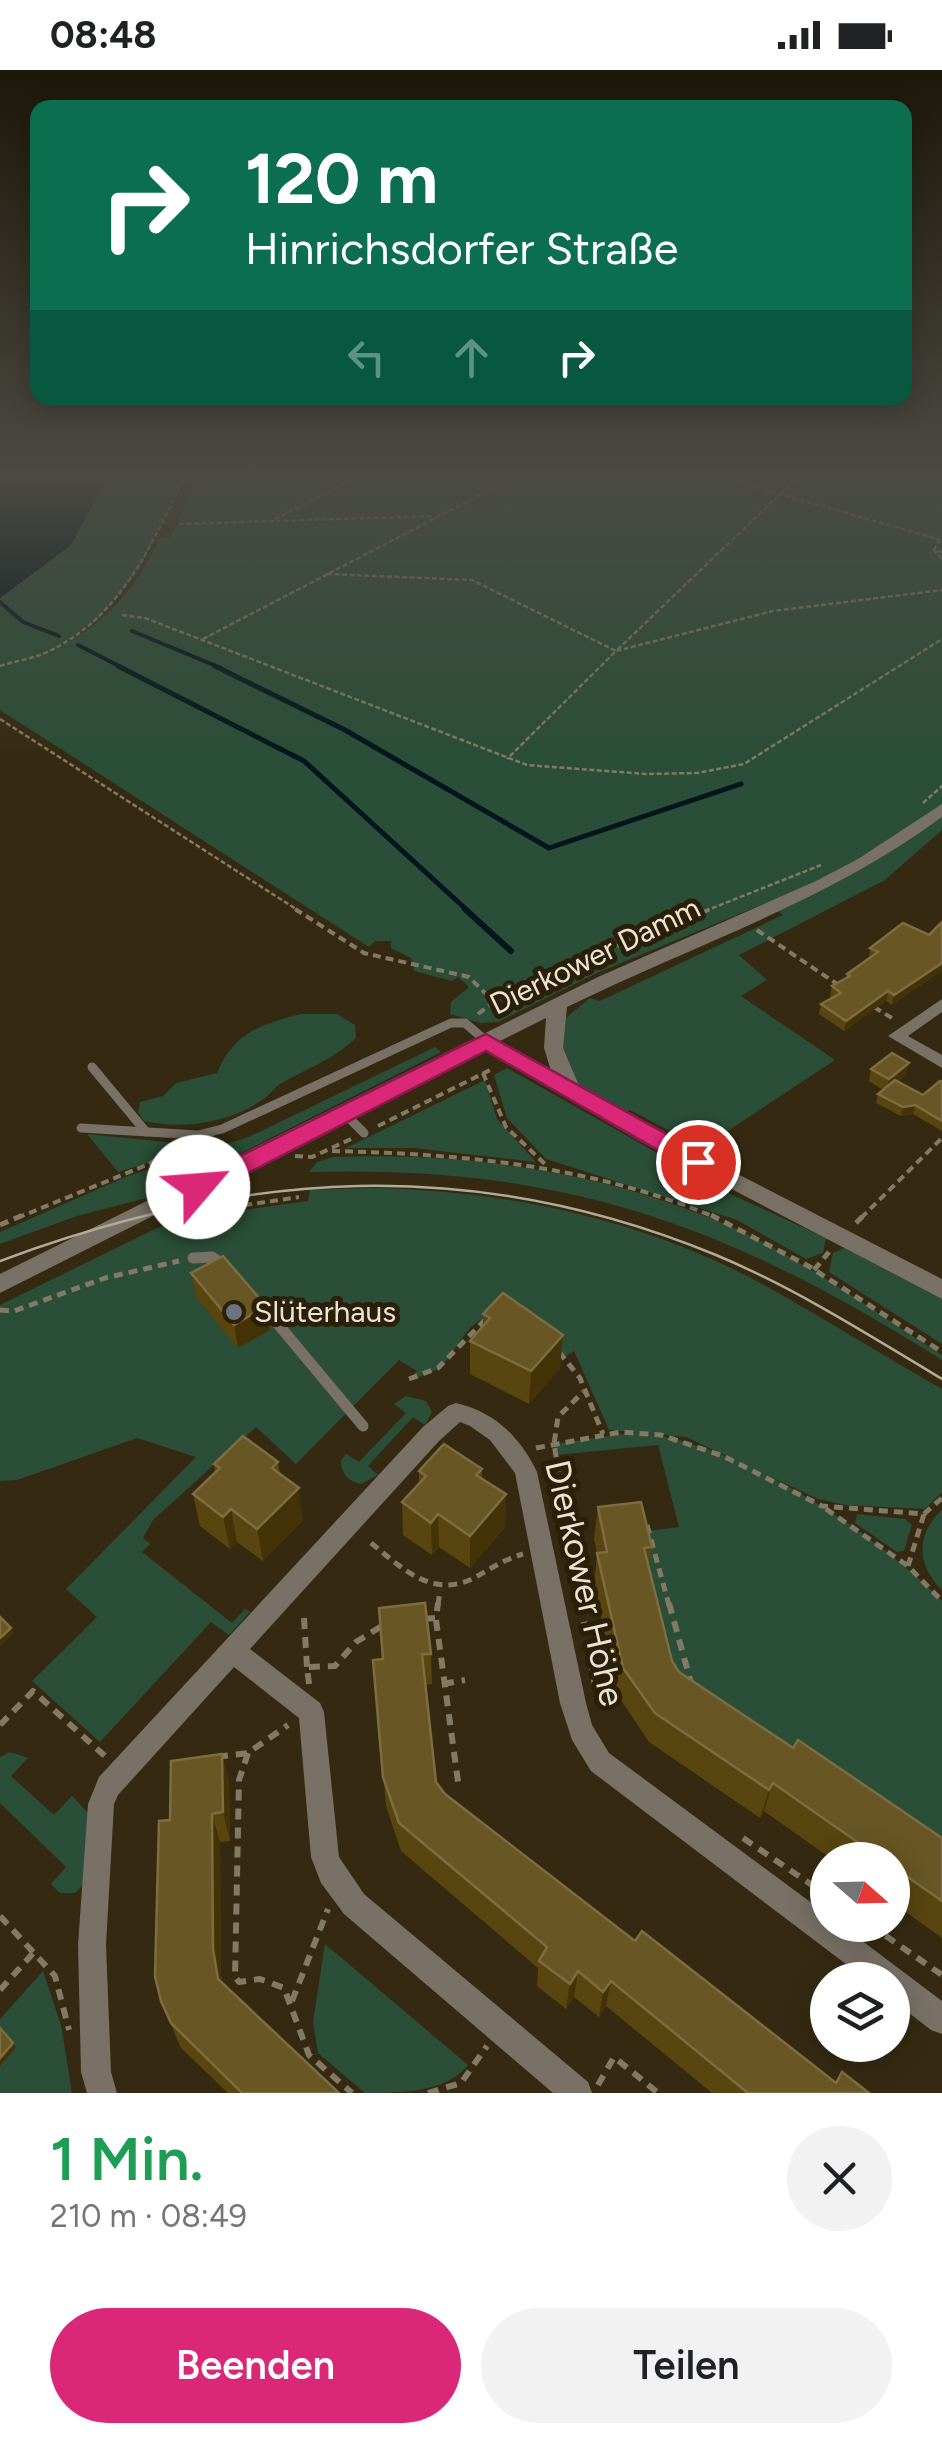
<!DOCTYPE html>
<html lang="de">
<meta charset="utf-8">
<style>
:root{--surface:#fff;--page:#f2f2f2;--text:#202124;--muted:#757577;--accent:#db2777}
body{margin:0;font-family:Figtree,sans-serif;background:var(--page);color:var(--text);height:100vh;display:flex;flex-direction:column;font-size:38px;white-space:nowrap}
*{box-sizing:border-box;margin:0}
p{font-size:32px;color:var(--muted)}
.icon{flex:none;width:55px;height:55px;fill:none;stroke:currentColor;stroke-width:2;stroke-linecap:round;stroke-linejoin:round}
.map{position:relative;height:2023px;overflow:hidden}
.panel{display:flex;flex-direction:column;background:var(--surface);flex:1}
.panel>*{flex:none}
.hud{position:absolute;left:30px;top:30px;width:882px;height:305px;border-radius:20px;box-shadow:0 5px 25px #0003;background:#0b6e4f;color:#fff;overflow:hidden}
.needle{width:65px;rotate:110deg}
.buttons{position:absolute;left:810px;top:1772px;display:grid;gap:20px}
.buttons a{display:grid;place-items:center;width:100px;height:100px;border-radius:50%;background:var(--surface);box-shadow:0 5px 25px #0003;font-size:50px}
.pin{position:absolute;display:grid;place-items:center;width:85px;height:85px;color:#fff;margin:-42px;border:5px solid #fff;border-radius:50%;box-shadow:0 2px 10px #0007}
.me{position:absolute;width:110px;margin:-55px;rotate:63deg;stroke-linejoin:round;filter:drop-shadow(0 0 8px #0008)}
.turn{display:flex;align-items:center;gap:35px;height:210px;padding:0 50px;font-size:45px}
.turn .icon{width:130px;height:130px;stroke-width:2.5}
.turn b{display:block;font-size:70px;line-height:85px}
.lanes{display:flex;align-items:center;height:95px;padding:0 50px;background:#0003;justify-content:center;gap:50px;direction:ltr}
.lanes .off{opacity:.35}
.round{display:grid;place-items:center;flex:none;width:105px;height:105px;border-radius:52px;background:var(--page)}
.summary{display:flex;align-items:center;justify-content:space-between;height:170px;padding:0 50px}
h1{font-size:60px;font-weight:600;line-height:75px;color:#1e9e55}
.primary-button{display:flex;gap:20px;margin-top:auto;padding:20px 50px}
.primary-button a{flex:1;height:115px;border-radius:60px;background:var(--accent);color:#fff;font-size:40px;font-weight:600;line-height:115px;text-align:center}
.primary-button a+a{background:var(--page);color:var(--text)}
.status{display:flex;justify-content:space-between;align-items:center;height:70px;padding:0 50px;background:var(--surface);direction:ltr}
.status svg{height:28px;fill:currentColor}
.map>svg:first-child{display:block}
</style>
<div class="status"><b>08:48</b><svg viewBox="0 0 49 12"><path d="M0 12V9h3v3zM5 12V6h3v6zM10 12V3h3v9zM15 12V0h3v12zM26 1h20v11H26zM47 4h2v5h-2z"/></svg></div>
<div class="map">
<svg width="942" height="2023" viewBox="0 0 942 2023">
<rect width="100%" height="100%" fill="#352a11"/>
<g fill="#2a4e37">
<path d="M108,405H184L139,500L98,550L55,579C107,553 136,519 160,467H171L199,405H942V760L885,810L739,885L767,910L741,926L835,990L702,1078L630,1040L623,1044C570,1014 562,1013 561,952L590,928L600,931L783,845L766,833L597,903L498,952L480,953L450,944L451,932L469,917L458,907L452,911L414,901L411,888L391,878V871H375L369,877L0,640V528L71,475Z"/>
<path d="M301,944H337L355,955L356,968C334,989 308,998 282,1013C274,1017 272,1023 265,1028C231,1053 184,1060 144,1051L138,1042L140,1032L163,1026L176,1013L217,1003C233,963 261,954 301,944Z"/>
<polygon points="435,977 441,982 158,1125 77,1146 0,1174 0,1162 128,1106 251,1066"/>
<polygon points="507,998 728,1123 826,1168 823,1183 806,1189 737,1150 546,1089 507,1048 494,1005"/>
<polygon points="485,1010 497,1049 536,1092 414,1078 346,1078"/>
<polygon points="87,1064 206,1076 118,1102"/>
<path d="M333,1087C469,1082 609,1102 734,1158C807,1191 874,1242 942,1285V1290C727,1155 566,1095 309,1102L317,1092Z"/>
<path d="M375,1118C510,1121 645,1150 764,1215C824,1248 882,1285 942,1319V1422L925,1439L846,1435L818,1429L686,1367L609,1360L574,1281L564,1287C541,1265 495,1223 466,1263C445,1290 448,1301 409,1309L417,1301L399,1290L296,1394L256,1357L153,1450L143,1468L150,1474L142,1482L232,1553L245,1539L250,1542L229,1565L211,1552L100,1672L32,1611L97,1547L66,1519L196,1387L137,1368L17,1410L0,1411V1235L157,1158L194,1147L308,1131L310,1120Z"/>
<polygon points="844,1178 942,1229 942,1274 829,1202 833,1183"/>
<path d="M406,1326L426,1331L432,1342L425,1355L413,1347L368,1396L378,1405L361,1414C348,1411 341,1404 341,1390L346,1384L359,1392L406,1343L394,1334Z"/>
<path d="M639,1362C739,1374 873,1460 942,1531V1805L674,1632L640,1462L679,1457L658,1375L556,1385L554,1374Z"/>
<path d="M942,1440V1520C917,1496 915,1465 942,1440Z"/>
<polygon points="857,1444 905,1449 912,1455 904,1481 897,1482 855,1453"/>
<polygon points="10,1682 28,1688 11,1706 54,1745 72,1726 89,1744 83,1815 75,1823 60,1823 51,1814 66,1797 0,1733 0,1687"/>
<path d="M325,1874L468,1995C446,2023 398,2023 365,2023L318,1983L313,1952Z"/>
<polygon points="43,1901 61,1955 72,2023 0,2023 0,1949"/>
</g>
<polygon fill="#00151c" points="0,405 108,405 71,475 0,528"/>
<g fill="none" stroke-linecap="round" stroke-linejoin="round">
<g stroke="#00151c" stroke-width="4">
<polyline points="0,532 23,552 59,566"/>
<polyline points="132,561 221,598"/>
<polyline points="78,575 123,598"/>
</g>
<g stroke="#00151c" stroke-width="5">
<polyline points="118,596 304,691 468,841"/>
<polyline points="215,596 345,660 549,778 741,714"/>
</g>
<polyline stroke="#00151c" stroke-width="6" points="465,839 511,881"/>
<g stroke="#837a65" stroke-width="2.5" stroke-dasharray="5 2.5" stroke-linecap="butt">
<polyline points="713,405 938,469"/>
<polyline points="800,405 616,581 773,541 942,520"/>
<polyline points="275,449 362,405"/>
<polyline points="179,454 433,446"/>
<polyline points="934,480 942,466"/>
<polyline points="942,482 934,480 942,489"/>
<polyline points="327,504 472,510 616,581 507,689"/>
<polyline points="122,545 145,548 527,695 646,704 697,703 744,694 942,569"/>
<polyline points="203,569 518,405"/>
<path d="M0,596C15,591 31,589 45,583C122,548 150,476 186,405"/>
<polyline points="0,649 299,841"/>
<polyline points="923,733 942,716"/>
<polyline points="705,841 821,795"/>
</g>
<g stroke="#837a65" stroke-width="4" stroke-dasharray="8 5" stroke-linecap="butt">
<polyline points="295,839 364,883 469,907 506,944"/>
<polyline points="757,860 840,916"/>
<polyline points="874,937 895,950"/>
<polyline points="478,944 514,917 711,839"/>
<polyline points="483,1003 506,1057 546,1095"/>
<polyline points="378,1056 494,998"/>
<path d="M332,1081C465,1084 594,1096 717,1148"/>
<polyline points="295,1086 312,1087 351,1069"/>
<polyline points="149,1094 172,1079"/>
<polyline points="180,1145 299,1127"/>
<polyline points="17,1148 149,1094 201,1080"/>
<polyline points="861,1148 942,1068"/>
</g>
<g stroke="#837a65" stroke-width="5" stroke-dasharray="9 6" stroke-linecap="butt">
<polyline points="711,1145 810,1197 942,1282"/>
<polyline points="856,1153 864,1145"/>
<polyline points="0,1155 23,1145"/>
<polyline points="814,1200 829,1182"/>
<polyline points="0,1240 14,1241 105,1208 179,1191"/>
<polyline points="559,1282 580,1308 603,1364"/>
<polyline points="409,1309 438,1298 487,1248"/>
<polyline points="536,1378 621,1362 661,1365 723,1386 822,1436 924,1444 942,1428"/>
<polyline points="826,1439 908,1496 942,1531"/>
<polyline points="647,1455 669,1535"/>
<path d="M371,1473C402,1498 432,1529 474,1508C490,1499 505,1489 523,1484"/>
<polyline points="908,1496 924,1444"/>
<polyline points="438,1535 440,1520"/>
<polyline points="581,1535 554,1374 558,1347 583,1322"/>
</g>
<g stroke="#837a65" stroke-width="6" stroke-dasharray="11 8" stroke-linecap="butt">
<polyline points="581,1533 597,1628"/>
<polyline points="669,1533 691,1613"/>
<polyline points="304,1548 307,1597"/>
<polyline points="424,1549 436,1548 438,1533"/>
<polyline points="436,1550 459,1719"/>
<polyline points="309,1614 307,1597 335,1596 356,1572 385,1554"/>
<polyline points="443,1614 465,1610"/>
<polyline points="0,1655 33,1621 106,1687"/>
<polyline points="248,1683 239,1710 235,1907 239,1912 260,1909 284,1918 309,1985 352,2023"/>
<polyline points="217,1687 248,1683 288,1655"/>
<polyline points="743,1768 828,1826"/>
<polyline points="0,1846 55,1906 69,1960"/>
<polyline points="870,1855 942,1905"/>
<polyline points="0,1920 35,1881"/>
<polyline points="292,1931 328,1839"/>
<polyline points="598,2015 614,1987 658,2023"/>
<polyline points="428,2023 461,2013 487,1976"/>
</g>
<g stroke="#797166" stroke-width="9">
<polyline points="92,997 146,1062"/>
<polyline points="344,1043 364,1063"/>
<polyline points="81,1058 198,1065 222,1059 451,953 465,953 486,971"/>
</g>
<g stroke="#797166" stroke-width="11">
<polyline points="193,1188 212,1187 224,1195"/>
<polyline points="262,1235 363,1356"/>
</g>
<g fill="#797166" fill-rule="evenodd">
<polygon points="942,929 942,942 908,966 942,985 942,998 888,966"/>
<path d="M456,1333C495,1342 520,1367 537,1402L586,1633L592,1655L609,1683L828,1845V1855H841L942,1931V1964L931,1960L892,1930V1910H867L591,1701L572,1670L560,1633L515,1403L490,1370L470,1356L460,1352L439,1371L250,1579L320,1633L324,1642L339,1787L364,1824L588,2012L592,2023H553L344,1844L321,1813L311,1787L299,1648L234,1597L118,1725L114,1734L106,1875L111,2002L117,2023H87L81,2002L78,1875L88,1734L99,1707L423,1357L448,1336Z"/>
</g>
<path fill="#797166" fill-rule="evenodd" d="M942,734V747C829,831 693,875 567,937L563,978L580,1018L650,1059L942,1209V1229L636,1069L484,979L0,1223V1204L598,907L816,811L858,789ZM546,948L544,978L551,1001L500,971Z"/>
<path stroke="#b3ab99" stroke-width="2.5" d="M0,1191C244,1100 471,1084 716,1185C795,1218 869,1265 942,1309"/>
</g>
<g fill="#58450f">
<polygon points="929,865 892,935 886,931 844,961 819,944 821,934 832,928 830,926 832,916 846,909 847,904 869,888 870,878"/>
<polygon points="871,999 906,1005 898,1011 923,1025 942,1012 942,1061 913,1044 901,1046 876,1033 878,1024 883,1020 869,1011"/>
<polygon points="191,1203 266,1236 270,1260 238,1278 196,1227"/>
<polygon points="483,1244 563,1265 560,1298 529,1334 470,1304 470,1271 483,1256"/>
<polygon points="278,1392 280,1404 303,1450 263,1491 237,1472 230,1479 200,1456 193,1424 215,1403 214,1394"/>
<polygon points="482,1399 482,1408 506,1424 505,1457 470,1498 439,1477 432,1485 403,1465 402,1432 419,1414 419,1401"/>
<polygon points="598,1437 652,1477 649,1496 672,1591 679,1602 793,1678 942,1768 942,1868 892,1832 892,1790 833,1790 764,1741 760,1748 649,1672 619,1627 594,1514 597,1483 594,1469"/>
<polygon points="431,1584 432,1614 426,1615 436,1712 445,1724 635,1871 835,2013 842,2002 869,2023 712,2023 606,1936 599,1947 574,1927 566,1939 537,1916 538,1898 401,1781 386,1736 373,1590"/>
<polygon points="222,1684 229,1713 230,1771 220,1772 221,1905 223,1914 339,2023 228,2023 181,1978 161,1931 170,1750"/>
</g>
<g fill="#433307">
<polygon points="942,893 942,901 892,935 894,925"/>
<polygon points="888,921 886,931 844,961 846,951"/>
<polygon points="909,993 906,1005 886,1021 889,1009"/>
<polygon points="915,1035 913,1044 901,1046 903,1037"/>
<polygon points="266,1236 270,1260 238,1278 234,1255"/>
<polygon points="563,1265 560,1298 529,1334 531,1301"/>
<polygon points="299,1418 303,1450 263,1491 257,1459"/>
<polygon points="506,1424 505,1457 470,1498 470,1466"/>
<polygon points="231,1439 237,1472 230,1479 223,1447"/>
<polygon points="438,1444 439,1477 432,1485 431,1453"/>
<polygon points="11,1558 14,1563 0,1576 0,1568"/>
<polygon points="222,1684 229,1713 230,1771 223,1742"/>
<polygon points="773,1713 764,1741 760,1748 769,1720"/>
<polygon points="212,1744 220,1772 221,1905 226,1934 218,1909 213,1879"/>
<polygon points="578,1901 574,1927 566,1939 570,1914"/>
<polygon points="611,1911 606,1936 599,1947 603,1922"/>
<polygon points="13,1973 16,1977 0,1996 0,1988"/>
</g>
<g fill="#685624" stroke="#7d6d40" stroke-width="2.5">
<polygon points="942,852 942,893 894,925 888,921 846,951 821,934 841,923 832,916 850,906 847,904 878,882 870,878 903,853 929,865"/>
<polygon points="892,983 909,993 889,1009 871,999"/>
<polygon points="895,1010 923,1025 940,1011 942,1012 942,1051 915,1035 903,1037 878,1024"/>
<polygon points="223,1186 266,1236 234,1255 191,1203"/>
<polygon points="503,1223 563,1265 531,1301 470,1271 490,1248 483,1244"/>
<polygon points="243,1366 278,1392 272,1398 299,1418 257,1459 231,1439 223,1447 193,1424 220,1398 214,1394"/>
<polygon points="444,1374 482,1399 476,1405 506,1424 470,1466 438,1444 431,1453 402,1432 426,1406 419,1401"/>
<polygon points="641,1432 652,1477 644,1478 672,1591 679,1602 793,1678 798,1670 942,1768 942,1831 892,1796 892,1790 883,1790 773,1713 769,1720 655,1643 623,1598 597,1483 607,1482 598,1437"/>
<polygon points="425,1533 431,1584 422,1584 436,1712 445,1724 635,1871 642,1861 836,2013 842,2002 869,2023 748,2023 611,1911 603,1922 578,1901 570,1914 539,1891 547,1877 399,1753 383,1707 373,1590 383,1589 379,1538"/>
<polygon points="0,1547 11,1558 0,1568"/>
<polygon points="222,1684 223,1742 212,1744 213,1879 218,1909 339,2023 242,2023 171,1953 161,1931 155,1906 159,1751 170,1750 171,1691"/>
<polygon points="0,1958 13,1973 0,1988"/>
</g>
<linearGradient id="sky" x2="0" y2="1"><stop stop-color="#1d1709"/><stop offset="0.59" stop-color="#4b4a43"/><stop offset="1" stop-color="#4b4a43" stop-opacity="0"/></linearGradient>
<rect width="942" height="688" fill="url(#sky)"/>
<polygon fill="#db2777" stroke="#8e194d" stroke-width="2.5" points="486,964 706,1086 710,1092 706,1098 689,1098 486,981 207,1124 190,1124 186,1117 190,1111"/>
<circle fill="#6b7280" stroke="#2b2007" stroke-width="4" cx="234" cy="1242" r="10"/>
<g text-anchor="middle" stroke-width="10" stroke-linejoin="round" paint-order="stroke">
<g font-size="30" fill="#ece5d6" stroke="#2b2007">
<text transform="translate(595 886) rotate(-26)" y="10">Dierkower Damm</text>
</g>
<g font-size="30" fill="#ece5d6" stroke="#2b2007" text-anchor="start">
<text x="254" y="1252">Slüterhaus</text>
</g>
<g font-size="35" fill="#ece5d6" stroke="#2b2007">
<text transform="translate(585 1513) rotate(77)" y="12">Dierkower Höhe</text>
</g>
</g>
</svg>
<div class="buttons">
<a><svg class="needle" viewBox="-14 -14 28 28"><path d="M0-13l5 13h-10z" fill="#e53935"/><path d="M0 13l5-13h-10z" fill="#757577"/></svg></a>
<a><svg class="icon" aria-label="layers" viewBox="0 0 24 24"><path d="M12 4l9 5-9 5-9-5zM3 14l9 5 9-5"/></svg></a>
</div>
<div class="pin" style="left:698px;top:1092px;background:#d93025"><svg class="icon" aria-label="arrive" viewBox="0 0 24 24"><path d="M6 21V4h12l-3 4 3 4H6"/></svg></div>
<svg class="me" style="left:198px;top:1117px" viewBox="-20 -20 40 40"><circle r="19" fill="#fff"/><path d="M0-13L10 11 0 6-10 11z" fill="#db2777"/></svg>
<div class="hud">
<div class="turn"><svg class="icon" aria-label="right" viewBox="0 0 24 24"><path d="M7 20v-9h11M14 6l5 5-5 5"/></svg><div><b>120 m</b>Hinrichsdorfer Straße</div></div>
<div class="lanes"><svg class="icon off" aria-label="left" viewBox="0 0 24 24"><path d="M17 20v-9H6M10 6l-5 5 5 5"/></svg><svg class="icon off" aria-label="ahead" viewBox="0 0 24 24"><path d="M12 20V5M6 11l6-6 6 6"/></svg><svg class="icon" aria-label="right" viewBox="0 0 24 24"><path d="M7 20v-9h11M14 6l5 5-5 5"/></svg></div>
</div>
</div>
<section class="panel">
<div class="summary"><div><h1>1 Min.</h1><p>210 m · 08:49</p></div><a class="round"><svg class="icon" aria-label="close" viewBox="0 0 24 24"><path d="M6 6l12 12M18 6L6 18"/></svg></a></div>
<div class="primary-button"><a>Beenden</a><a>Teilen</a></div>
</section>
